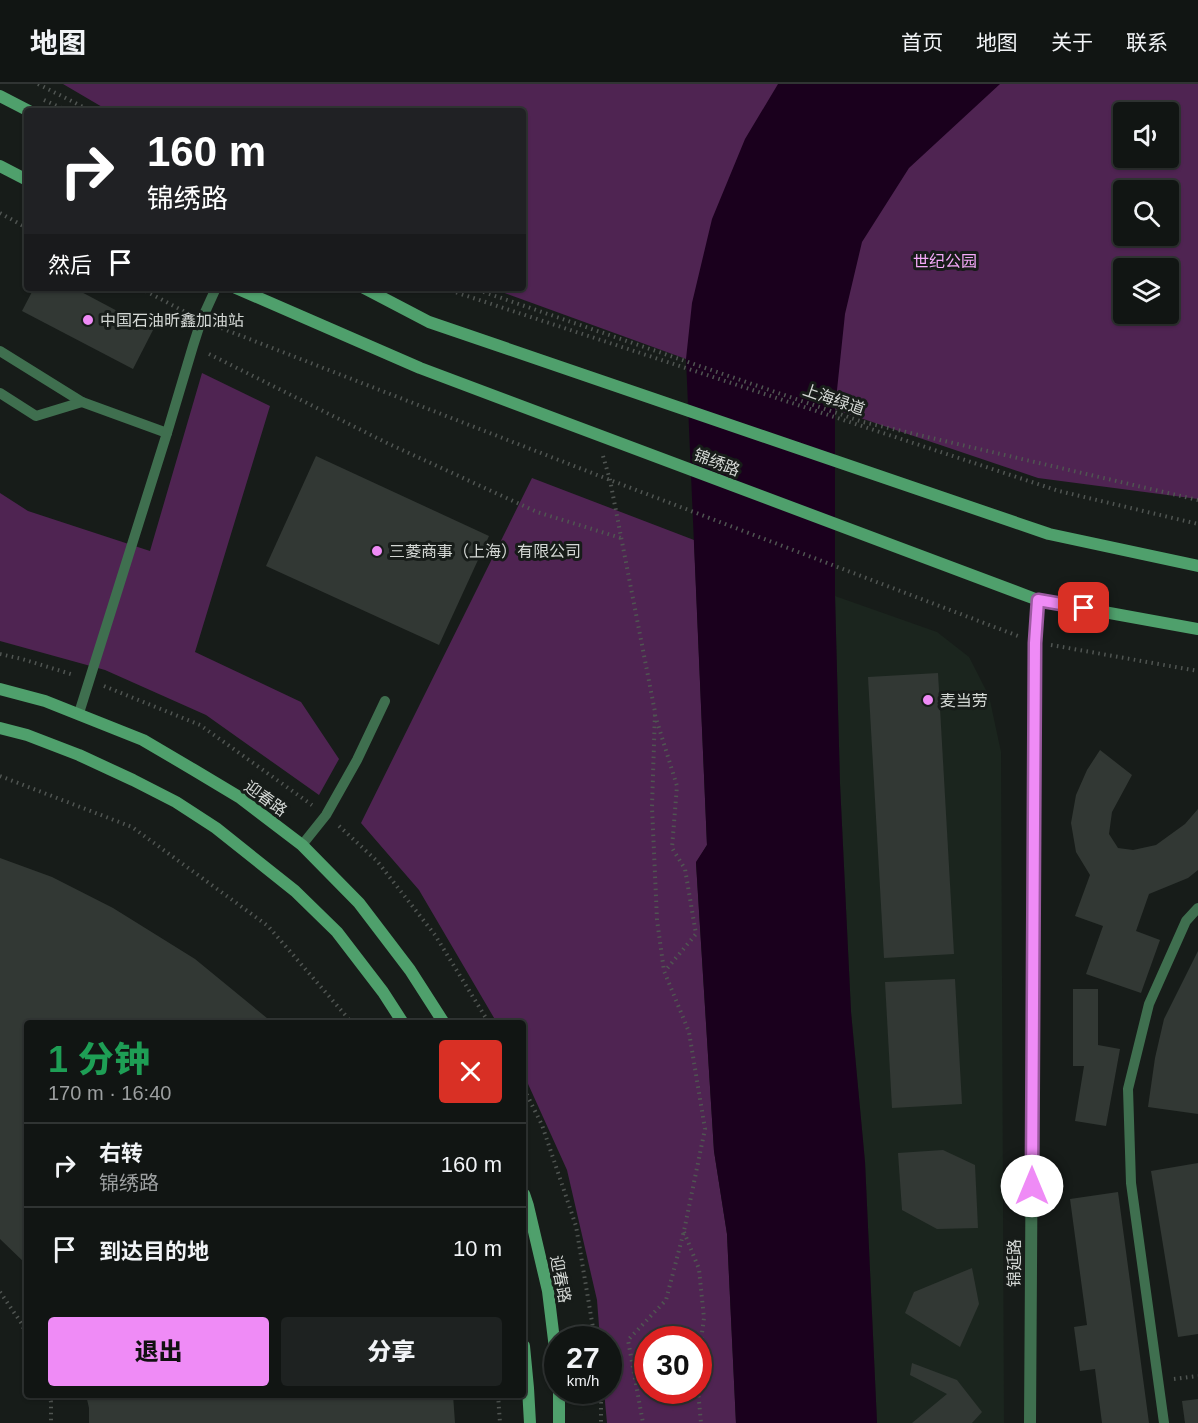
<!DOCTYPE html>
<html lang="zh">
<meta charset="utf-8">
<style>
:root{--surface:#111513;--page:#1e2221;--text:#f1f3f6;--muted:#9c9fa0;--line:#303433;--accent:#ef8bf6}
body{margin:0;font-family:Arial,"Noto Sans SC",sans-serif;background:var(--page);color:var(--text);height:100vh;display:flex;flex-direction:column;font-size:22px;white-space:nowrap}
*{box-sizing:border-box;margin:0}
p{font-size:20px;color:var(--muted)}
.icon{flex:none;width:33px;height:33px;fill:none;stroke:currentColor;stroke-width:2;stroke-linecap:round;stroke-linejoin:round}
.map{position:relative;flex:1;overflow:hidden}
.side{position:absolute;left:24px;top:936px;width:502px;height:378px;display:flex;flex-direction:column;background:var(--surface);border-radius:6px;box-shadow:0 2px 4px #0004,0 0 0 2px var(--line)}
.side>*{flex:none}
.top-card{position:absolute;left:24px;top:24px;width:502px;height:183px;border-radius:6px;box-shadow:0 2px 4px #0004,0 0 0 2px var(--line);background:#202124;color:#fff;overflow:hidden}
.controls{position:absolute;left:1113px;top:18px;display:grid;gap:12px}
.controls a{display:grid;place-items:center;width:66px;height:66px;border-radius:6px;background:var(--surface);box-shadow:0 2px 4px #0004,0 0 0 2px var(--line);font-size:30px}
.speed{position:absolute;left:544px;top:1242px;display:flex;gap:12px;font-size:30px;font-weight:700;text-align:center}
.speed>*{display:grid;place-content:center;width:78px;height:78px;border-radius:50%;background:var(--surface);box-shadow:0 2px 4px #0004,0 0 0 2px var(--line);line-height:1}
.speed small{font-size:15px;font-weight:400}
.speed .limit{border:9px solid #d22;background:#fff;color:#111}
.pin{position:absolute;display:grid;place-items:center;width:51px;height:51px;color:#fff;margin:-26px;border-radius:12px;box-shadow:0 3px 9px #0006}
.me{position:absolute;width:66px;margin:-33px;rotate:0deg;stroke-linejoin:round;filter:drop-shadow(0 0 4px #0008)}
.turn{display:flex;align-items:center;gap:21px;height:126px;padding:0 24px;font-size:27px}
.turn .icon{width:78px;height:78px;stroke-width:2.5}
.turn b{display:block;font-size:42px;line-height:51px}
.then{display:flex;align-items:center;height:57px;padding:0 24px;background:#0003;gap:12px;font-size:22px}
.round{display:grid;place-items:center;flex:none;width:63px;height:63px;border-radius:6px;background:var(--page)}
.headline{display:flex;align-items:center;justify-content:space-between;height:102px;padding:0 24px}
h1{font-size:36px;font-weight:800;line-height:45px;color:#1e9e55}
.button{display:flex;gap:12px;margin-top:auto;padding:12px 24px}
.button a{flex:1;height:69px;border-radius:6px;background:var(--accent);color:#111;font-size:24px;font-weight:800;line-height:69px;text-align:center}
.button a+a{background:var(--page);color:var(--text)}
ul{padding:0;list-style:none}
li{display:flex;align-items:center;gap:18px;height:84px;padding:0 24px;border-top:2px solid var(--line)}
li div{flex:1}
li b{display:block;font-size:22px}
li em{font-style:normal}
header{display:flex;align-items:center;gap:36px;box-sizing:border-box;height:84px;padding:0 30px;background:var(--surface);border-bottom:2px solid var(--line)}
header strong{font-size:28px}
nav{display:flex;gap:33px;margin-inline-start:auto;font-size:21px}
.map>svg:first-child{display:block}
</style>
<header>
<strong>地图</strong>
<nav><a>首页</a><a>地图</a><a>关于</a><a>联系</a></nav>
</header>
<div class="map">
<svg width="1198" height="1339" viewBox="0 0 1198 1339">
<rect width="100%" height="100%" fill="#171c19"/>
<polygon fill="#1b251e" points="835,512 937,548 969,573 989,612 1001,668 1004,1339 877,1339 865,1078 851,928 840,700"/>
<g fill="#4f2452" fill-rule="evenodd">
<path d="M63,0H1198V415L1038,394L686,275L491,204H524V27H109ZM1124,28H1168V74H1124ZM1124,106H1168V152H1124ZM1124,184H1168V230H1124Z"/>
<polygon points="202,289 270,322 195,568 301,618 339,675 319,711 206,631 105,586 0,557 0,409 28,427 150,467"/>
<path d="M532,394L694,456L707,761L696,779L714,1067L727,1150L736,1339H607L604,1307L609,1306V1256L600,1255L597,1216L567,1086L524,991V939H497L419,806L361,739ZM648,1256H699V1306H648Z"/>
</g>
<polygon fill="#1a001d" points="778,0 1000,0 909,84 862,158 845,230 835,325 835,512 840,700 851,928 865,1078 877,1339 736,1339 727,1150 714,1067 696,778 707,761 686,275 692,219 712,135 745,55"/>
<g fill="#323834">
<polygon points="34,204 74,204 153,246 133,285 22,227"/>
<polygon points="316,372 489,452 439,561 266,482"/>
<polygon points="938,589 954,870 884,874 868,593"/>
<polygon points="1100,666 1132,691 1112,728 1109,750 1118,764 1133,766 1156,761 1185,740 1198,725 1198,786 1188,794 1149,810 1136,847 1160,856 1141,909 1086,890 1103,842 1075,832 1090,791 1076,768 1071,739 1076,711 1087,686"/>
<polygon points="0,774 52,793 113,824 195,875 273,939 27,939 27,1181 0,1155"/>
<polygon points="1198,867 1198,1030 1148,1023 1155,974 1164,935"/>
<polygon points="955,895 962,1020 892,1024 885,898"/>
<polygon points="1073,905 1098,905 1098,961 1120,965 1106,1042 1075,1037 1084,982 1073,982"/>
<polygon points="943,1066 975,1081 978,1144 937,1145 902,1126 898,1069"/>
<polygon points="1198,1079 1198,1250 1178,1253 1151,1087"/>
<polygon points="1118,1108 1149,1339 1102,1339 1095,1285 1080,1287 1074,1243 1087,1241 1070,1115"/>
<polygon points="972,1184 979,1220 960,1263 905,1229 914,1208"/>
<polygon points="912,1279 957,1296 982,1328 972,1339 912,1339 947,1310 910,1291"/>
<polygon points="86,1311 453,1311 455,1339 89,1339 89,1324"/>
<polygon points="1198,1315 1198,1339 1185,1339 1182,1317"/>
</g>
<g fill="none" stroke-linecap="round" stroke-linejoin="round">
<g stroke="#505552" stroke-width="4" stroke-dasharray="1.5 4.5" stroke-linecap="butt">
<polyline points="38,0 91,27"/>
<polyline points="44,16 68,27"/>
<polyline points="0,129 27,144"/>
<polyline points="140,204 187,229"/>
<polyline points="445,204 455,208 1059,407 1198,440"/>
<polyline points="472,204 863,338 1198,416"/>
<polyline points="216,242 610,396 1018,552"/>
<polyline points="209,270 387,359 537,428 621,454"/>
<polyline points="603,372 610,396 655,628 652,723 657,836 664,887 689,948 705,1045 684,1147 666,1216 628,1256 643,1339"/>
<polyline points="1051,561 1198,587"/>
<polyline points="0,570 22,575 74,591"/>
<polyline points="104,602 200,641 312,721"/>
<polyline points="655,631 677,702 672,764 685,785 696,850 665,887"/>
<polyline points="0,692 132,743 268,842 347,933 351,939"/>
<polyline points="339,742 377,777 435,851 489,939"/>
<polyline points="524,1005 542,1041 576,1142 595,1256"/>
<polyline points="684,1148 699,1185 704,1234 699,1271"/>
<polyline points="0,1208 22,1240 27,1254"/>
<polyline points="1174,1295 1198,1292"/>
<polyline points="601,1306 601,1339"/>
<polyline points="698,1306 701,1339"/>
<polyline points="49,1311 51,1318 51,1339"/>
<polyline points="498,1311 500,1339"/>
</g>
<g stroke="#3f6f4f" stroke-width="10">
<polyline points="0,267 82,318 167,349"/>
<polyline points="0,309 36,332 82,318"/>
<polyline points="79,629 167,349 193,262 201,237 216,204"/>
<polyline points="302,761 326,731 357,676 385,617"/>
<polyline points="1164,1339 1131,1099 1128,1005 1149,920 1186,837 1198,824"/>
</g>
<polyline stroke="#3f6f4f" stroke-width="12" points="1030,1339 1035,559 1038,516"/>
<g stroke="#4fa06c" stroke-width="12">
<polyline points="0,12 29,27"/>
<polyline points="0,82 27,96"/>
<polyline points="236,204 420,284 1038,516 1198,545"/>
<polyline points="364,204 429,238 1049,450 1198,482"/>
<polyline points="0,605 45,617 143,656 194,686 239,713 302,761 359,819 410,886 444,939"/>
<polyline points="0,644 27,651 79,671 133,696 176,718 216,744 295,807 337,848 383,908 403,939"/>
<polyline points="524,1110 528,1122 548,1207 558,1289"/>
<polyline points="524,1262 528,1304 530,1339"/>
<polyline points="559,1306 559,1339"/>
</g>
</g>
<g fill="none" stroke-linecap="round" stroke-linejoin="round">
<g stroke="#9b5aa0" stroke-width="15">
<polyline id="route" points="1032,1102 1035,559 1038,516 1084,524"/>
</g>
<use href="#route" stroke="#ef8bf6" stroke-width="10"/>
</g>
<g fill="#ef8bf6" stroke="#171c19" stroke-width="2">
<circle cx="88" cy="236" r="6"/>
<circle cx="377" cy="467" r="6"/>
<circle cx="928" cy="616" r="6"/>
</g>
<g text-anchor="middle" stroke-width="6" stroke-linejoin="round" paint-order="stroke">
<g font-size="16" fill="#f5aaf9" stroke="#171c19">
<text x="945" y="183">世纪公园</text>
</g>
<g font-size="16" fill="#d4d8d5" stroke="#171c19" text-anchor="start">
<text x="100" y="242">中国石油昕鑫加油站</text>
<text x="389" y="473">三菱商事（上海）有限公司</text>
<text x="940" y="622">麦当劳</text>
</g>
<g font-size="16" fill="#d4d8d5" stroke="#171c19">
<text transform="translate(834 315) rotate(19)" y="6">上海绿道</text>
<text transform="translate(717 378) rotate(21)" y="6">锦绣路</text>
<text transform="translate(266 714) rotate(36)" y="6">迎春路</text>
<text transform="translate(1014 1179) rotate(-90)" y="6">锦延路</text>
<text transform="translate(561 1195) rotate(79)" y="6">迎春路</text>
</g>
</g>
</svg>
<div class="controls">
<a><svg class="icon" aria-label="sound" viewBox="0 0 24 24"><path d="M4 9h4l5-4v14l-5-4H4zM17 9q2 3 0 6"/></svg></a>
<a><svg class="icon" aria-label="search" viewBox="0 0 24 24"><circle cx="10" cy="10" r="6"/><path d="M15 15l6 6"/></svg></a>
<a><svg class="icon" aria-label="layers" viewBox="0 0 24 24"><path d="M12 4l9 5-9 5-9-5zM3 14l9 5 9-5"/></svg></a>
</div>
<div class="speed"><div>27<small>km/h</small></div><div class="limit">30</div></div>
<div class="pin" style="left:1084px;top:524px;background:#d93025"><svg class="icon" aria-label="arrive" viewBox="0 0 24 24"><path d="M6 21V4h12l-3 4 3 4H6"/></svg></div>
<svg class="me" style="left:1032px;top:1102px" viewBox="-20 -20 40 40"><circle r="19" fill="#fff"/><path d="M0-13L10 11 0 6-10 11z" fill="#ef8bf6"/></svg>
<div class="top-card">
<div class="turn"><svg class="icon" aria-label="right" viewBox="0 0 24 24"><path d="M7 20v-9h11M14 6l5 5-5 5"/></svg><div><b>160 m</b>锦绣路</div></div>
<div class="then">然后<svg class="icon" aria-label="arrive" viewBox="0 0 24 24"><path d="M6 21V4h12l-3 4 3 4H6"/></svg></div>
</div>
<section class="side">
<div class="headline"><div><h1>1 分钟</h1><p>170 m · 16:40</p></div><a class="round" style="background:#d93025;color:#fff"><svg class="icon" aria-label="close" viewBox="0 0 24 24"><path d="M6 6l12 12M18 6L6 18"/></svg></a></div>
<ul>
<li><svg class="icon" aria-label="right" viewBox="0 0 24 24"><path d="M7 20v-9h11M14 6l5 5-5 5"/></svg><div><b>右转</b><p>锦绣路</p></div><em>160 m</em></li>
<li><svg class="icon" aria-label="arrive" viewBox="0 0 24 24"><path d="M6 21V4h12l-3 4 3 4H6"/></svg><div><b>到达目的地</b></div><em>10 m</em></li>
</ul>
<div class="button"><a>退出</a><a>分享</a></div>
</section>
</div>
